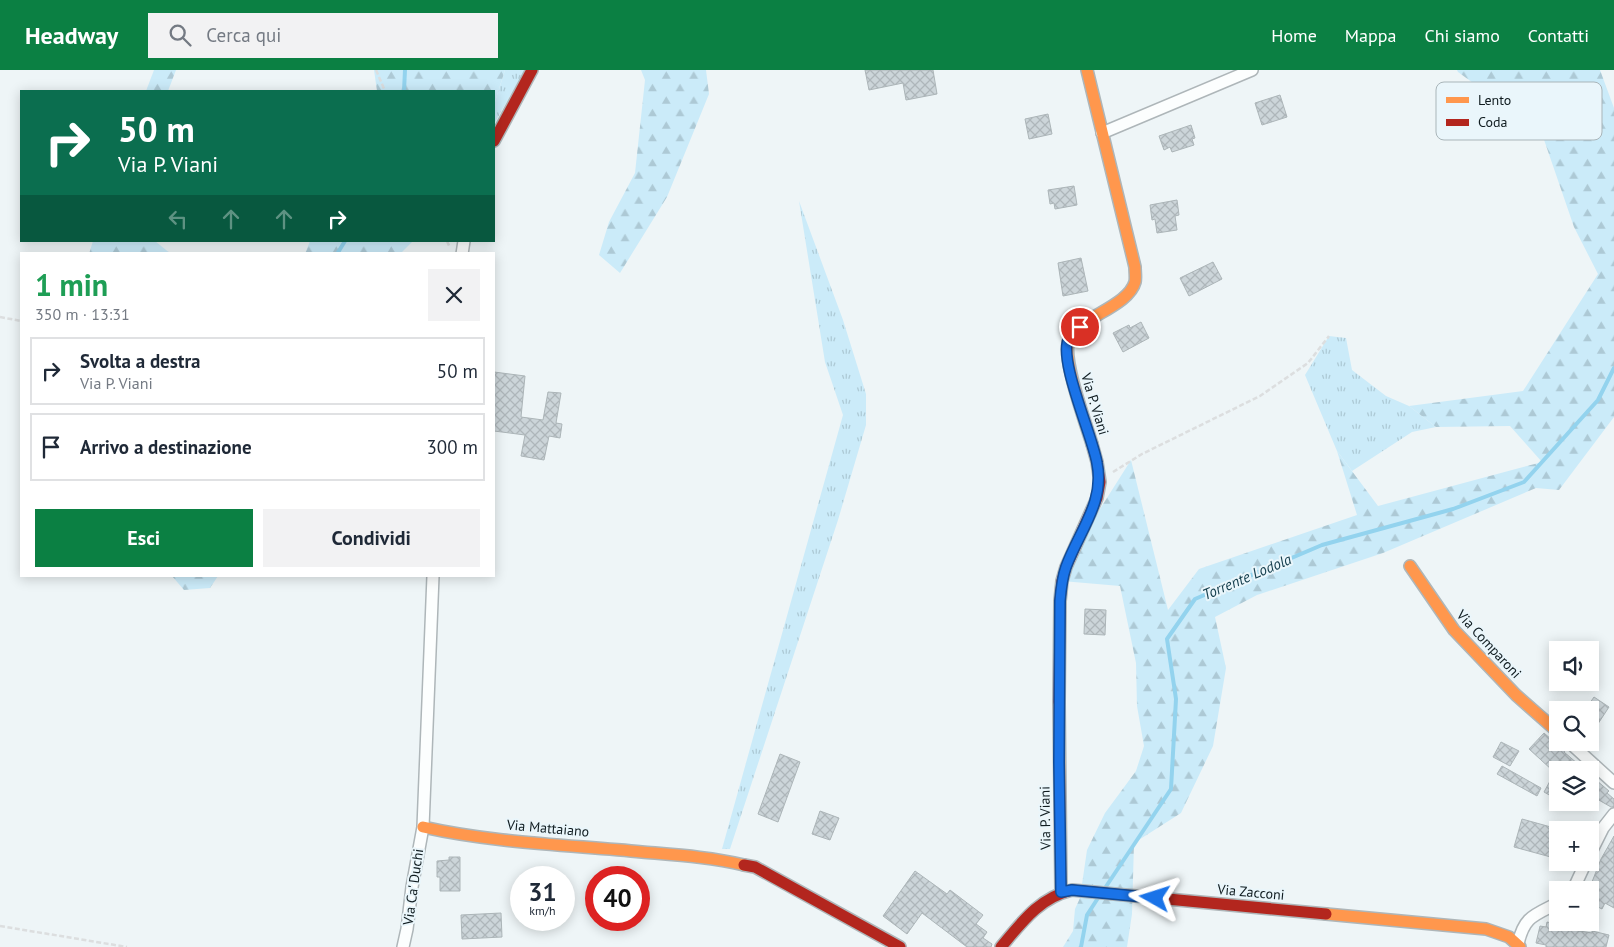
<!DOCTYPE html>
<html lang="it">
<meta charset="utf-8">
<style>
:root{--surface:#fff;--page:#f2f2f3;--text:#1f2937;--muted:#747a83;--line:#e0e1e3;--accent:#0b8043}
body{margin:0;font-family:"PT Sans",sans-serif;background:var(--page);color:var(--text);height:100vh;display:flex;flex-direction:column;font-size:19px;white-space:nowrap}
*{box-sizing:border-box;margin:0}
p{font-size:16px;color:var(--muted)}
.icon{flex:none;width:28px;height:28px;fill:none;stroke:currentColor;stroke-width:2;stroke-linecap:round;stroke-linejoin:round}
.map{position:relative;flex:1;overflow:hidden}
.side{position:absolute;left:20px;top:182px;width:475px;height:325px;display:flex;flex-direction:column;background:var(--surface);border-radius:0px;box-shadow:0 2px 12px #0003}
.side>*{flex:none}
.top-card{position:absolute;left:20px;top:20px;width:475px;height:152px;border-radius:0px;box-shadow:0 2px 12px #0003;background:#0b6e4f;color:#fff;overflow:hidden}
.controls{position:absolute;left:1549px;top:571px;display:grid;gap:10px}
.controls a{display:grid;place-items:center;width:50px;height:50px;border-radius:0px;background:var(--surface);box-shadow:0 2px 12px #0003;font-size:25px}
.speed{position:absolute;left:510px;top:796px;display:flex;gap:10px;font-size:25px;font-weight:700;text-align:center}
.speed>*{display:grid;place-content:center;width:65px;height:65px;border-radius:50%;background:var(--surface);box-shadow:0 2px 12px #0003;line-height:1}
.speed small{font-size:12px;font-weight:400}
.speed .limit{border:8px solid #d22;background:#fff;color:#111}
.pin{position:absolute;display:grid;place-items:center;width:42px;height:42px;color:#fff;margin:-21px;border:2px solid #fff;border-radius:50%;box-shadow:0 1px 5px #0007}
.me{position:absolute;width:55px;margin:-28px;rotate:276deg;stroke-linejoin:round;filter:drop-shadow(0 0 4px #0008)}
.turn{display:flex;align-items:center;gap:18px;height:105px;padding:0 15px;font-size:22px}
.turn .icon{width:65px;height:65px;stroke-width:2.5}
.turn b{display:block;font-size:35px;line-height:42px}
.lanes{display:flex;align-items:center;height:48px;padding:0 15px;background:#0003;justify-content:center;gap:25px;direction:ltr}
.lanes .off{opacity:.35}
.round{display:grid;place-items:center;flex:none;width:52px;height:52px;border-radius:0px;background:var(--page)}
.headline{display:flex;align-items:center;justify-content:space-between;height:85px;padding:0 15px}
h1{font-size:30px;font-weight:600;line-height:38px;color:#1e9e55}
.button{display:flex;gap:10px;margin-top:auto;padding:10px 15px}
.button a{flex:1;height:58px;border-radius:0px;background:var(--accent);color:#fff;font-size:20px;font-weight:600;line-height:58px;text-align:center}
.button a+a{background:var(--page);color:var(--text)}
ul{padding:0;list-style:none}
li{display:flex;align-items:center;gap:15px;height:68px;margin:0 10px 8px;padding:0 5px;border:2px solid var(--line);border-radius:0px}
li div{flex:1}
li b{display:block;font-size:19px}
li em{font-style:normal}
header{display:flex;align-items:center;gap:30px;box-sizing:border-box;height:70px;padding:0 25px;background:var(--accent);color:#fff}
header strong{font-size:24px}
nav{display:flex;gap:28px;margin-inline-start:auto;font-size:18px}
.search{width:350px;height:45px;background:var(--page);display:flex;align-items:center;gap:12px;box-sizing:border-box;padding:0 18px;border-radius:0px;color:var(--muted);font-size:19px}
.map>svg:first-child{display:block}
</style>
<header>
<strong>Headway</strong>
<div class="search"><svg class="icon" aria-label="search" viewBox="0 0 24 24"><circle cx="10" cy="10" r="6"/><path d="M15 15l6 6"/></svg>Cerca qui</div>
<nav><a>Home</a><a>Mappa</a><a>Chi siamo</a><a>Contatti</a></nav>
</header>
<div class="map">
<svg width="1614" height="877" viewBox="0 0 1614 877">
<defs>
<pattern id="grass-tufts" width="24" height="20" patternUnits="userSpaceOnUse" patternTransform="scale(1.25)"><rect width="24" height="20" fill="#cbebf9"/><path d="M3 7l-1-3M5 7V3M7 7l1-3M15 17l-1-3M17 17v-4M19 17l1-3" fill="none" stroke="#adc9d5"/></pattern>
<pattern id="forest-firs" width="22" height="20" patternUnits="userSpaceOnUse" patternTransform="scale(1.25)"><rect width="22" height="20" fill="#cbebf9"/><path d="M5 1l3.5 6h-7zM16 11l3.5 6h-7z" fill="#adc9d5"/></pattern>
<pattern id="building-cross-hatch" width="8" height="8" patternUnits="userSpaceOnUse" patternTransform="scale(1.25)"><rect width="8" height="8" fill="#ccd5d9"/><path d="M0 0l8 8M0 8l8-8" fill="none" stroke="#aeb6ba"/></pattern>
</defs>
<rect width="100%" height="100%" fill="#eef5f7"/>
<g fill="url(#grass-tufts)">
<polygon points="505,0 525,0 494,54 494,35"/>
<polygon points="799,131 843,250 866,324 866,355 838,450 730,779 722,779 843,345 825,292"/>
<polygon points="1329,266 1346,268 1352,300 1386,326 1409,336 1436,357 1412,362 1352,401 1337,381 1305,305"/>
</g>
<g fill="url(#forest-firs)">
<polygon points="154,0 176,0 168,21 146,21"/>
<polygon points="374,0 505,0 494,35 494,21 377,21"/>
<polygon points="641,0 706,0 709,24 667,127 620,203 599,185 609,152 635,103 645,10"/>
<polygon points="1457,0 1600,0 1614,38 1614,347 1559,420 1536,418 1383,483 1257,525 1215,547 1226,598 1213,676 1181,743 1134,773 1132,844 1127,877 1063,877 1073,861 1075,839 1080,828 1087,780 1105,743 1136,701 1144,676 1137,636 1136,593 1120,516 1062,511 1074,480 1131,390 1168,540 1199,499 1357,445 1337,381 1378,436 1542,392 1510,356 1436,357 1409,336 1523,321 1598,204 1574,157 1529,26 1491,26 1458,2"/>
<polygon points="93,171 155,171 171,184 89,184"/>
<polygon points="310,171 413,171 400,184 305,184"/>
<polygon points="172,506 218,506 210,518 184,520"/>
</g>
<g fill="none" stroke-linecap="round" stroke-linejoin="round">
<g stroke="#93d3ee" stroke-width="4">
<polyline points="404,21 405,0"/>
<polyline points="337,184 345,171"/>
<polyline points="1105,818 1171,719 1176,629 1167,569 1195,529 1322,475 1453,439 1524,412 1598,330 1614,298"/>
<polyline points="1081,877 1087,845 1098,828"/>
</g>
</g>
<g fill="url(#building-cross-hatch)" stroke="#acb5b8">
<polygon points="865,0 933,0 937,24 906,30 903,13 869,20"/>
<polygon points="1280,25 1287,47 1262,55 1255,33"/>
<polygon points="1048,44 1052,64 1029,69 1025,49"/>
<polygon points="1191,55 1195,68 1192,69 1194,75 1172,82 1170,77 1164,80 1159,66"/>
<polygon points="1074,116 1077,135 1055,139 1054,133 1050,134 1048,120"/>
<polygon points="1177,130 1179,145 1175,146 1177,160 1157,163 1155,149 1152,150 1150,135"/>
<polygon points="1081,188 1088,221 1063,226 1058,193"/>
<polygon points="1213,192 1222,209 1189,226 1180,208"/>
<polygon points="1141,252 1149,268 1123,282 1113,263 1129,255 1130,258"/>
<polygon points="494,302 525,306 521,347 543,350 548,322 561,323 556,353 562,354 560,368 549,366 544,390 521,386 525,365 494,361"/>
<polygon points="1085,539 1106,540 1105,565 1084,564"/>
<polygon points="1594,627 1609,637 1590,666 1590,640 1585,640"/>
<polygon points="1544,663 1552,670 1560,672 1566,679 1564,682 1585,700 1558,700 1558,730 1544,722 1556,700 1552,700 1529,679"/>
<polygon points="1501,672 1519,681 1510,696 1493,687"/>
<polygon points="780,684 800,692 778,752 758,744"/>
<polygon points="1502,696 1541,718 1537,726 1497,704"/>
<polygon points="1590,705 1609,721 1607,723 1614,729 1614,737 1611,737 1590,725"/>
<polygon points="820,741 839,748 830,770 812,764"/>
<polygon points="1522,749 1558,759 1558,789 1514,777"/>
<polygon points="1614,766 1614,838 1605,833 1602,839 1590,833 1590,817 1601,789"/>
<polygon points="449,787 460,787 460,821 440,821 440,807 437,807 437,791 449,790"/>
<polygon points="915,801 947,824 950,820 983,845 976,854 987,862 983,868 992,874 991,877 967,877 922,843 907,864 883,846"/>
<polygon points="501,843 502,867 462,869 461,845"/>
<polygon points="1547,852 1561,855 1561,856 1573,860 1592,863 1592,861 1609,865 1606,877 1546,877 1546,875 1536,873 1540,856 1546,857"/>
</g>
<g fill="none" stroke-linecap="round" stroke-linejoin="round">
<g stroke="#aeb6b9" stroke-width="14">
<g id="street">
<polyline points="1102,63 1252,0"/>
<polyline points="462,184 464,171"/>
<polyline points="1569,672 1614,713"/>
<polyline points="1590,784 1603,758 1614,744"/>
<polyline points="1573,820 1586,792"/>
<path d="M1518,874C1524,846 1535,845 1558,833"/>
<polyline points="403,877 407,859 412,817 423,757 433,506"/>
</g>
</g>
<g stroke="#aeb6b9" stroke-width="14">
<g id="slow">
<path d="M1087,0L1135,197C1135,202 1136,208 1135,212C1128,238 1072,249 1068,273C1064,294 1085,351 1092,374"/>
<polyline points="1410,496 1454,560 1516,625 1558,662"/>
<polyline points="1059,632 1061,822"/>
<path d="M423,757C494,773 570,775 642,782C677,785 710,787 744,795"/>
<polyline points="1326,844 1486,859 1509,867 1520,877"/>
</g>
</g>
<g stroke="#aeb6b9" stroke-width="14">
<g id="jam">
<polyline points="494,71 532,0"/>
<polyline points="1059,632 1060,531 1062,511 1066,497 1097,428 1100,412 1097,392 1092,374"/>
<polyline points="744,795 755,797 900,877"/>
<path d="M1001,877C1022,852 1039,828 1072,820L1326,844"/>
</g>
</g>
<g stroke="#dcdedf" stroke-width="2.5" stroke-dasharray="5 2.5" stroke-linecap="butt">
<polyline points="376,0 385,21"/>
<polyline points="447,171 450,178"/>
<polyline points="0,247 21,251"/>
<polyline points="1113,402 1142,384 1260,326 1308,293 1329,266"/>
<polyline points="0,856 127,877"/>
</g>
<use href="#street" stroke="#fcfefe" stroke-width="11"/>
<use href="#slow" stroke="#ff974d" stroke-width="11"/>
<use href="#jam" stroke="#b3261e" stroke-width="11"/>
</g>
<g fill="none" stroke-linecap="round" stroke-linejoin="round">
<g stroke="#114b97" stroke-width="12">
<path id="route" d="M1080,257C1077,260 1072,264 1069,268C1057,288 1093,367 1097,393C1105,433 1079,461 1066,497C1062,508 1061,519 1060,531L1059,692L1061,822L1072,820L1155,828"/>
</g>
<use href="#route" stroke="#1a73e8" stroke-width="9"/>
</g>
<g text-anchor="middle" stroke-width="4" stroke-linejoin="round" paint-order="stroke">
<g font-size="14" fill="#101c20" stroke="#eaf6fb">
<text transform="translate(1095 334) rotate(73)" y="5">Via P. Viani</text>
<text transform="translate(1489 574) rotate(47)" y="5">Via Comparoni</text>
<text transform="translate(1045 748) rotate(-91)" y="5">Via P. Viani</text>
<text transform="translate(548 758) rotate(5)" y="5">Via Mattaiano</text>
<text transform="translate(413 817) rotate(-82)" y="5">Via Ca' Duchi</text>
<text transform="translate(1251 822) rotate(5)" y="5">Via Zacconi</text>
</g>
<g font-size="15" font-style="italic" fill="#17404f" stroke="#eaf6fb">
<text transform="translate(1247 507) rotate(-23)" y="5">Torrente Lodola</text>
</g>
</g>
<rect x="1436" y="12" width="166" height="58" rx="8" fill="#eaf6fb" stroke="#a9b5b9" stroke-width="1"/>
<rect x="1446" y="27" width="23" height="6" fill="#ff974d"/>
<rect x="1446" y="49" width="23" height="7" fill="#b3261e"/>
<g font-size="14" fill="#101c20">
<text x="1478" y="35">Lento</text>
<text x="1478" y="57">Coda</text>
</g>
</svg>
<div class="controls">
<a><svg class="icon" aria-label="sound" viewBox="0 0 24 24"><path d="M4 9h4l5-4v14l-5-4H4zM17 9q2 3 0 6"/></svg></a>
<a><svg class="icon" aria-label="search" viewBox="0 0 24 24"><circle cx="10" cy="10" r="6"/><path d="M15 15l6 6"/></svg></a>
<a><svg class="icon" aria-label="layers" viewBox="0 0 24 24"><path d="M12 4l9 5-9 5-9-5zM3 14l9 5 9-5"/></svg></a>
<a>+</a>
<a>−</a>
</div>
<div class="speed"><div>31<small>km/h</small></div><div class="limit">40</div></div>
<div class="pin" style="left:1080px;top:257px;background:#d93025"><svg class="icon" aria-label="arrive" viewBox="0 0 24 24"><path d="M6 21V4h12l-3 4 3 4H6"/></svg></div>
<svg class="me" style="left:1155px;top:828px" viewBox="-20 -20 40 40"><path d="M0-17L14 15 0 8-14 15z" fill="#1a73e8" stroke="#fff" stroke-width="4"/></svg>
<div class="top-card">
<div class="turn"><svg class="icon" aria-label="right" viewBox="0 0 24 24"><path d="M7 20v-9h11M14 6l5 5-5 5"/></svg><div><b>50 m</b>Via P. Viani</div></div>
<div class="lanes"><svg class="icon off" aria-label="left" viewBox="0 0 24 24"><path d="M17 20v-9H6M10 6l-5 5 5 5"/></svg><svg class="icon off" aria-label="ahead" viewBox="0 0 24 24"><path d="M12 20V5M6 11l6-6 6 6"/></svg><svg class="icon off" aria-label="ahead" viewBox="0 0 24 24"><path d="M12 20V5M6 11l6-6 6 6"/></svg><svg class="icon" aria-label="right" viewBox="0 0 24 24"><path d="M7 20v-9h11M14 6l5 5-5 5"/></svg></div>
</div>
<section class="side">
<div class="headline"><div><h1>1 min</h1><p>350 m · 13:31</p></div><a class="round"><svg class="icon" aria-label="close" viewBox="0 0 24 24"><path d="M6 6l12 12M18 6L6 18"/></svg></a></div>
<ul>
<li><svg class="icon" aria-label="right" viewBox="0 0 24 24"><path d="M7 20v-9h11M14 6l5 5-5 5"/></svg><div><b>Svolta a destra</b><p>Via P. Viani</p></div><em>50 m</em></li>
<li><svg class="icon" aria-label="arrive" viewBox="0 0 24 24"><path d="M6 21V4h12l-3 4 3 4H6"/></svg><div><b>Arrivo a destinazione</b></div><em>300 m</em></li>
</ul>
<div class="button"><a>Esci</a><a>Condividi</a></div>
</section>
</div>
